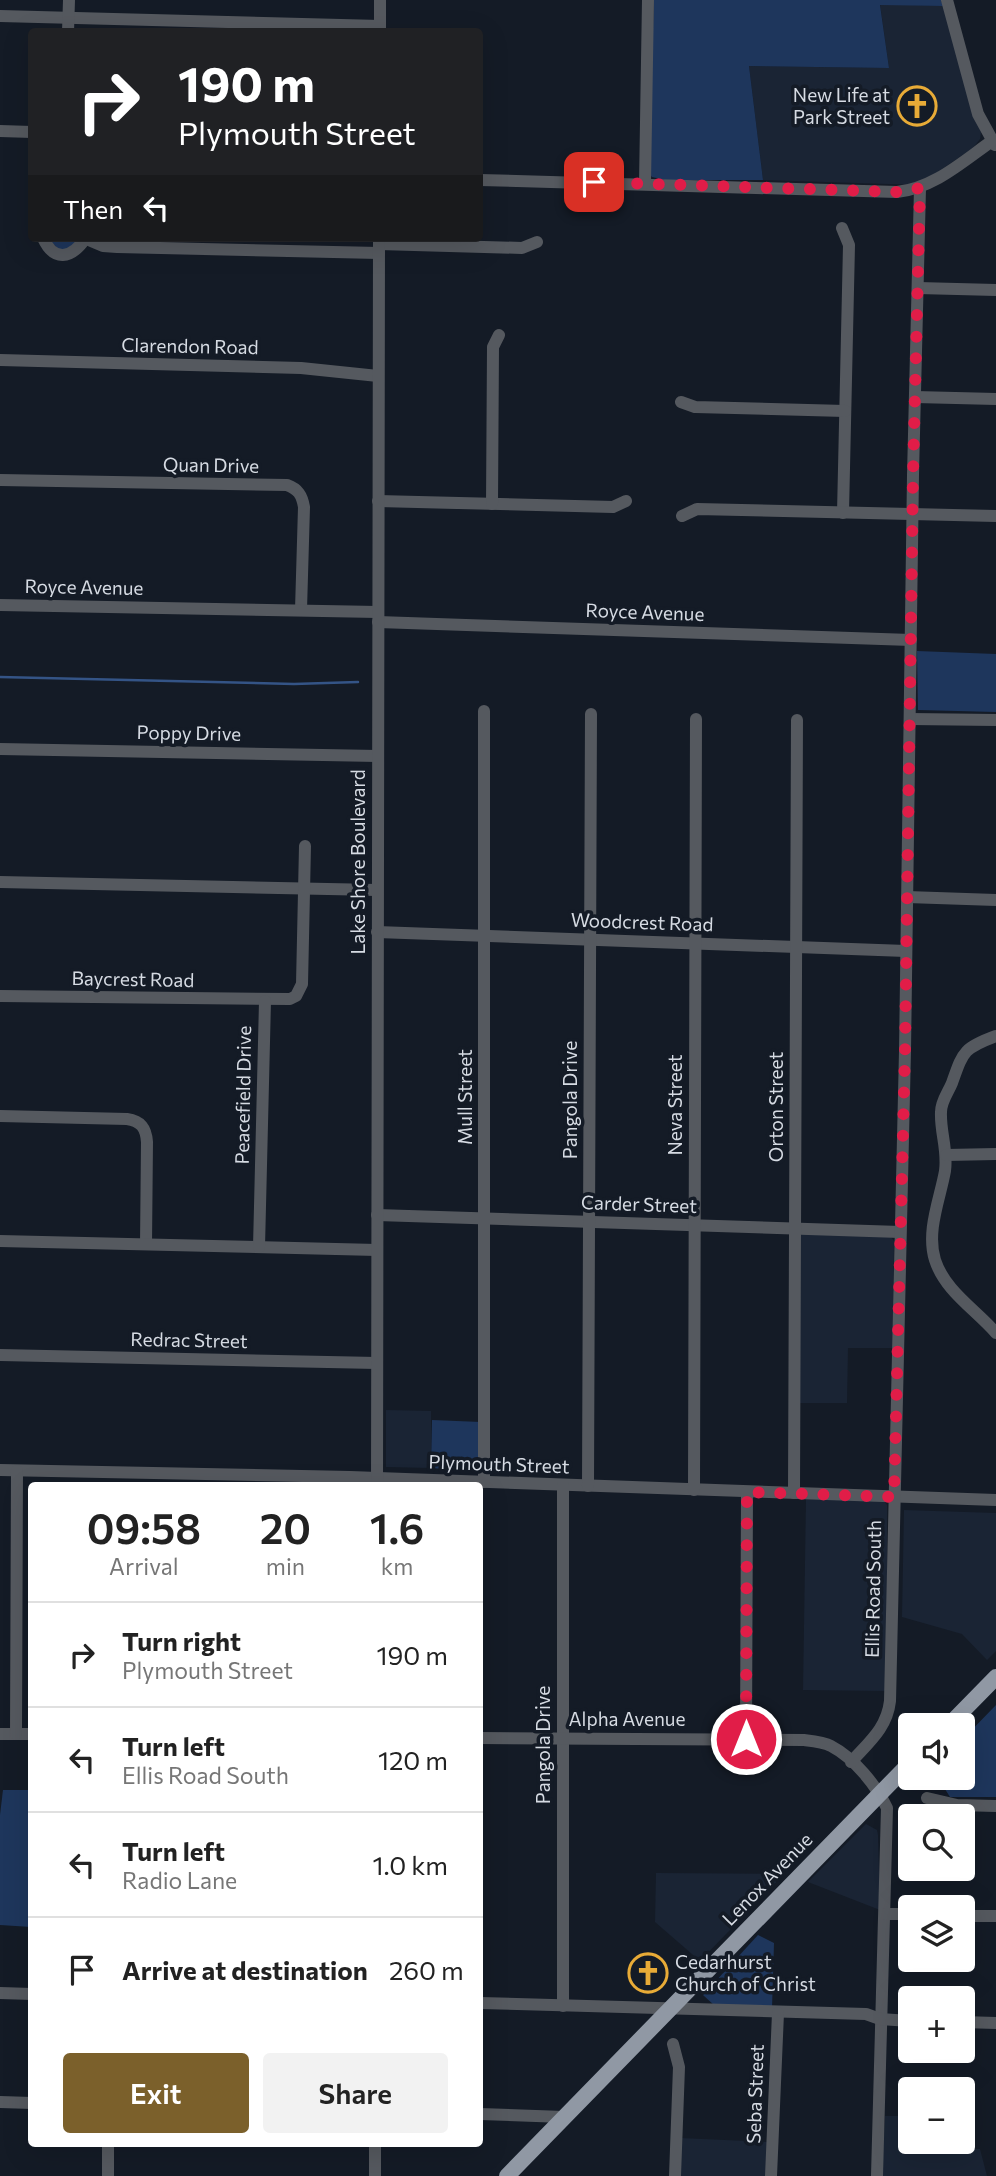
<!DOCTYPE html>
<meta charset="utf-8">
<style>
:root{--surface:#fff;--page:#f2f2f2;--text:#222;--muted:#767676;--line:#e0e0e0;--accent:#7b602b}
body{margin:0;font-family:Commissioner,sans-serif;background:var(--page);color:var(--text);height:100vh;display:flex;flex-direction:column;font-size:26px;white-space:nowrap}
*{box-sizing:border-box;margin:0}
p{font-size:23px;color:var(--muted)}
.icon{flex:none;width:38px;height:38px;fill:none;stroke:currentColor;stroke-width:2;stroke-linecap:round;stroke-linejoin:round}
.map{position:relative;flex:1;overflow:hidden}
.panel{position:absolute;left:28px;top:1482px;width:455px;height:665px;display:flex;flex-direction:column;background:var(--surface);border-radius:7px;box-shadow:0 7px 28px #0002}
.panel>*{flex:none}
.banner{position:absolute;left:28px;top:28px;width:455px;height:214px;border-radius:7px;box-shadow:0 7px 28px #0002;background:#202124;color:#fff;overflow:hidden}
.fabs{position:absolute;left:898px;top:1713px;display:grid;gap:14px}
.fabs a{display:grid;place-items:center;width:77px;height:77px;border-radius:7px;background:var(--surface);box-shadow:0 7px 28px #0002;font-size:35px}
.pin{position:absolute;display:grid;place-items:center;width:60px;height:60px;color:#fff;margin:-30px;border-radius:14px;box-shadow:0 4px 10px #0006}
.me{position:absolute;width:77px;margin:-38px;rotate:0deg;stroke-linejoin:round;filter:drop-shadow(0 0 5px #0008)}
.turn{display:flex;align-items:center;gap:24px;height:147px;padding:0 35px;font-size:32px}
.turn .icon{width:91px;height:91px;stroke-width:2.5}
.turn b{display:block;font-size:49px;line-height:60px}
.then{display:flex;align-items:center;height:66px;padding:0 35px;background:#0003;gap:14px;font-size:26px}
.eta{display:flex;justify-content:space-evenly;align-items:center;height:119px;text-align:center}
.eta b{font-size:42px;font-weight:600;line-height:49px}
.primary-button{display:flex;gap:14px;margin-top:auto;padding:14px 35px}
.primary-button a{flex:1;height:80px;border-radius:7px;background:var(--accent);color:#fff;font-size:28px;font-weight:600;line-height:80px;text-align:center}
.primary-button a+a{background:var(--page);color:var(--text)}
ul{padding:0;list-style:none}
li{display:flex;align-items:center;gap:21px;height:105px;padding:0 35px;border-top:2px solid var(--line)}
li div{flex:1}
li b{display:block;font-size:26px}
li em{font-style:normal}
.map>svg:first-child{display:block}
</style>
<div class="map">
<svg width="996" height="2176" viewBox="0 0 996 2176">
<rect width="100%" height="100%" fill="#141b26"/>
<g fill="#1a2434">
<polygon points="880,4 943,6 981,133 980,139 973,148 919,185 763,180 749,66 889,68"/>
<polygon points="805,1233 891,1237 894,1241 893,1348 848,1348 847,1403 798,1403 800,1235"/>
<polygon points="386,1410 431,1411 431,1468 386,1467"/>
<polygon points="806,1498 884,1501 887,1505 887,1691 803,1690"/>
<polygon points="904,1510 996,1513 996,1651 987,1660 962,1634 902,1617"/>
<polygon points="866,1824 877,1830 878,1835 880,1910 808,1882"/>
<polygon points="656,1873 784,1874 700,1961 655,1922"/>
<polygon points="885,2116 910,2116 910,2142 953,2142 953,2148 980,2149 987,2176 882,2176"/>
<polygon points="680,2138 769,2142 768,2176 679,2176"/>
</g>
<g fill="#1e365c">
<polygon points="654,0 941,0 943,6 880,5 889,68 749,66 763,180 665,180 652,177 648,172"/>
<polygon points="48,238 74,238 76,240 75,246 70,249 58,249"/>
<polygon points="917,651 996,654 996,712 918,710"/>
<polygon points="432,1420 481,1422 481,1472 431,1468"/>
<polygon points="996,1705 996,1797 950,1797 938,1778 962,1778 963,1739"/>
<polygon points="3,1790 31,1790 31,1927 0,1925 0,1815"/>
<polygon points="758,1935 774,1943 772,2009 715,2006 703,1995"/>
</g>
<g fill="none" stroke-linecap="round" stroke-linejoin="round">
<polyline stroke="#345486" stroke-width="2.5" points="0,677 294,684 358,682"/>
<g stroke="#55595f" stroke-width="12">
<polyline points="947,0 978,114 995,145"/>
<polyline points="0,16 380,26"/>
<polyline points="380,31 380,0"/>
<polyline points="68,32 69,0"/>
<polyline points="0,131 32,132"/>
<path d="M480,180L897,192C934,188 962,162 992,141"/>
<polyline points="645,183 648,0"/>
<polyline points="842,228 849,245 843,513"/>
<path d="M43,238C54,262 71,259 85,239"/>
<polyline points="84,238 103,246 117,247 379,253"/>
<polyline points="379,244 522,248 537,242"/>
<polyline points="918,288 996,290"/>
<polyline points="0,360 301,368 378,376"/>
<polyline points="915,397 996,399"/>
<polyline points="681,402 695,407 845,411"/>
<path d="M0,480L287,485C298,489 302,495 304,507L301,610"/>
<polyline points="378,501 613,507 626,501"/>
<polyline points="492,504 493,347 499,335"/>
<polyline points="682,516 697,509 996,516"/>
<polyline points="0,605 378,612"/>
<polyline points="378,622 911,640"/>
<polyline points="910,719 996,720"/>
<polyline points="0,749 378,756"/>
<polyline points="0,882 377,890"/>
<polyline points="907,897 996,900"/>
<polyline points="377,932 906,951"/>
<polyline points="0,996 290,999 296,996 302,984 305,846"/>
<path d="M996,1036C963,1048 963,1052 952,1083C948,1093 941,1101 941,1112C940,1132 948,1150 945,1171C940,1199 926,1231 935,1260C945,1291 975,1309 996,1333"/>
<path d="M0,1116L127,1119C141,1121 146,1128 147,1142L146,1244"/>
<polyline points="946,1155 996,1154"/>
<polyline points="377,1215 900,1232"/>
<polyline points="0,1241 377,1250"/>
<polyline points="259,1247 265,1001"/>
<polyline points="0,1355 377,1363"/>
<polyline points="0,1470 350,1477 996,1500"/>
<polyline points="484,1482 484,711"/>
<polyline points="563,1485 563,2006"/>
<polyline points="377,1486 379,238"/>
<polyline points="588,1486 591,714"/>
<polyline points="694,1490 696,719"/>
<polyline points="794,1493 797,720"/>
<polyline points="0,1734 32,1734"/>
<polyline points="16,1734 17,1471"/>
<path d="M480,1738L804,1740C813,1741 824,1742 831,1746C854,1758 876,1785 887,1808L877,2176"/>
<polyline points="746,1739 747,1492"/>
<path d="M851,1762C869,1742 887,1728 890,1701L905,1051L913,475L920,188"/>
<polyline points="927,1798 957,1805 996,1806"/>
<polyline points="885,1914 910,1914"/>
<polyline points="962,1916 996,1916"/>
<polyline points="0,1993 32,1994"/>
<polyline points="480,2003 866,2014 880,2019 910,2021"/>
<polyline points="962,2022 996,2023"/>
<polyline points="673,2044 679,2067 675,2176"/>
<polyline points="0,2102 32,2103"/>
<polyline points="480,2114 564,2117"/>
<polyline points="108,2176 108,2144"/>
<polyline points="375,2176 375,2144"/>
<polyline points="771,2176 778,2013"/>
</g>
<g stroke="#9098a4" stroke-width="16">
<polyline points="948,1726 996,1677"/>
<polyline points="507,2176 910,1763"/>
</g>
</g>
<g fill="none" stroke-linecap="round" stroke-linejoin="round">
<polyline stroke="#e11d48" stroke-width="12" stroke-dasharray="0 21.6" points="594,182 897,192 920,188 913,475 905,1051 894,1497 747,1492 746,1739"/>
</g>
<defs>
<g id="church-ring" transform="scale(2.0125)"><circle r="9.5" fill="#141b26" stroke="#e8ab37" stroke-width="1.5"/><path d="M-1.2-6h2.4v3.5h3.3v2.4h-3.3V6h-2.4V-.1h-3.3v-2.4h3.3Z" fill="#e8ab37"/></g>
</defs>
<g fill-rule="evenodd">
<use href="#church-ring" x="917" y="106"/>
<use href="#church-ring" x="648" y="1973"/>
</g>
<g text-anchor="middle" stroke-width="7" stroke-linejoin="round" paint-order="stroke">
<g font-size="19" fill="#d6dbe3" stroke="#141b26" text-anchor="end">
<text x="890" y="102">New Life at<tspan x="890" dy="22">Park Street</tspan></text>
<text x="675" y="1969" text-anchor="start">Cedarhurst<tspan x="675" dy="22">Church of Christ</tspan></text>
</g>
<g font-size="19" fill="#d6dbe3" stroke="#141b26">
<text transform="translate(190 346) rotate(1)" y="7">Clarendon Road</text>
<text transform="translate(211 465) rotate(1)" y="7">Quan Drive</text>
<text transform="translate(84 587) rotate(1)" y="7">Royce Avenue</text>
<text transform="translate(645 612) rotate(2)" y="7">Royce Avenue</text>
<text transform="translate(189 733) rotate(1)" y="7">Poppy Drive</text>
<text transform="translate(358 862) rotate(-90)" y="7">Lake Shore Boulevard</text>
<text transform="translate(642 922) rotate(2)" y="7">Woodcrest Road</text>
<text transform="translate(133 979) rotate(1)" y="7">Baycrest Road</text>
<text transform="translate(243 1095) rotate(-89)" y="7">Peacefield Drive</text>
<text transform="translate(465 1097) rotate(-90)" y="7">Mull Street</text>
<text transform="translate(570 1100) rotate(-90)" y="7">Pangola Drive</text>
<text transform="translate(675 1105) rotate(-90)" y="7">Neva Street</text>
<text transform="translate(776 1107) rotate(-90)" y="7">Orton Street</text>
<text transform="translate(639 1204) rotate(2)" y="7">Carder Street</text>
<text transform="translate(189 1340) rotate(1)" y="7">Redrac Street</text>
<text transform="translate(499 1464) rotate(2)" y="7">Plymouth Street</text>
<text transform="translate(873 1589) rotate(-89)" y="7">Ellis Road South</text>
<text x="627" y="1726">Alpha Avenue</text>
<text transform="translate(543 1745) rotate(-90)" y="7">Pangola Drive</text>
<text transform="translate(767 1879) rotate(-46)" y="7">Lenox Avenue</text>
<text transform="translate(755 2094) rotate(-88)" y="7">Seba Street</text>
</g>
</g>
</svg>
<div class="fabs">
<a><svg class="icon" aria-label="sound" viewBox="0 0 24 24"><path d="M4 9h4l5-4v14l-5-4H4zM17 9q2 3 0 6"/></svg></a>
<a><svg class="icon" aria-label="search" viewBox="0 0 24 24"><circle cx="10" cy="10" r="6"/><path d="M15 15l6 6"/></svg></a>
<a><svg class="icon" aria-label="layers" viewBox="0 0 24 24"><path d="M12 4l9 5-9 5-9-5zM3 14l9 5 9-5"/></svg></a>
<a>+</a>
<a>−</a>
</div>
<div class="pin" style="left:594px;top:182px;background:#d93025"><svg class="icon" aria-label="arrive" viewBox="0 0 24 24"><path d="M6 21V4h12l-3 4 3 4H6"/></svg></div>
<svg class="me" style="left:746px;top:1739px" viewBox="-20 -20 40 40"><circle r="17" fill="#e11d48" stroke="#fff" stroke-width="3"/><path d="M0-11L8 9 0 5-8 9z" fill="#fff"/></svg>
<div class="banner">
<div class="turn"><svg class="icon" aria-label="right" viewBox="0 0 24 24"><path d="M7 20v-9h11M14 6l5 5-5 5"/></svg><div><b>190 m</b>Plymouth Street</div></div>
<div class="then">Then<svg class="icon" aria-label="left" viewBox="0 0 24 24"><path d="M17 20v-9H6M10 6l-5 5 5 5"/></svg></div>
</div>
<section class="panel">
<div class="eta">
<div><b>09:58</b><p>Arrival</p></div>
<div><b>20</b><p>min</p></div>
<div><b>1.6</b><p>km</p></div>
</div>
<ul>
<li><svg class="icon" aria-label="right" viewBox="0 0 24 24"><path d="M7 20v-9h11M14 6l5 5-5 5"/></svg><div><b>Turn right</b><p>Plymouth Street</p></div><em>190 m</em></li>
<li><svg class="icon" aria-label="left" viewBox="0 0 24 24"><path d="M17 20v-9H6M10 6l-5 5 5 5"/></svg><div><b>Turn left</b><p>Ellis Road South</p></div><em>120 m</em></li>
<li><svg class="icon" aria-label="left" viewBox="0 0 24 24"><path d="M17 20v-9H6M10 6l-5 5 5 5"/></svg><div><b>Turn left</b><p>Radio Lane</p></div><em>1.0 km</em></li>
<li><svg class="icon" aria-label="arrive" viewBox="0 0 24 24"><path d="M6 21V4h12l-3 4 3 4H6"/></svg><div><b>Arrive at destination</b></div><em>260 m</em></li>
</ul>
<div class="primary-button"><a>Exit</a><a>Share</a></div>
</section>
</div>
